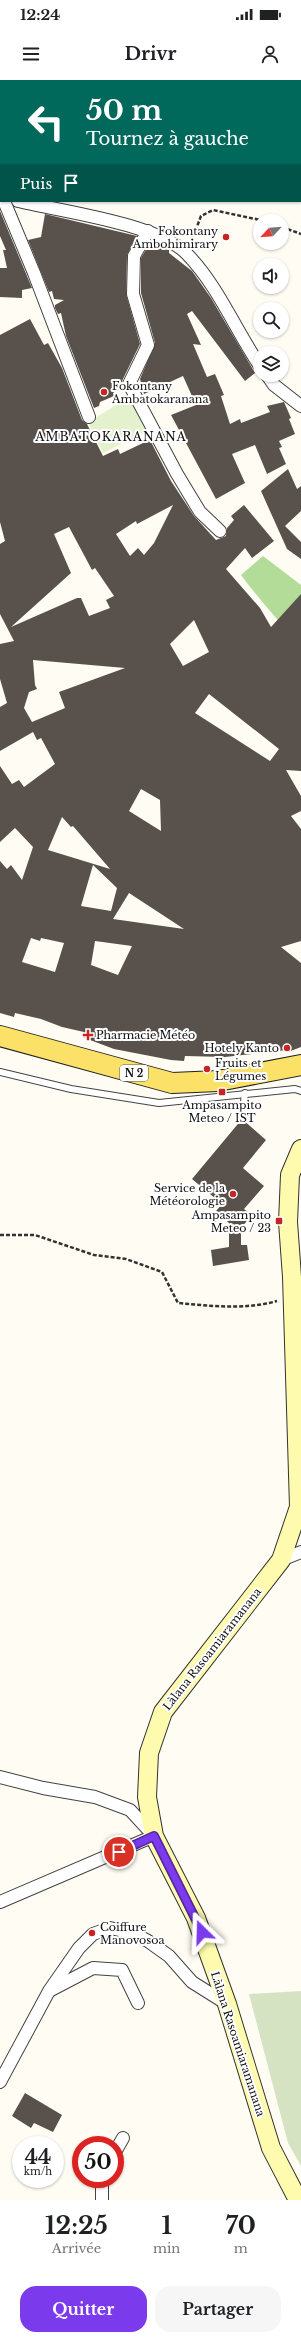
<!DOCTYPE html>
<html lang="fr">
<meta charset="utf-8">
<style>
:root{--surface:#fff;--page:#f6f6f6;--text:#202124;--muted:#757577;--accent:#7c3aed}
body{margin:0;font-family:"Libre Baskerville",serif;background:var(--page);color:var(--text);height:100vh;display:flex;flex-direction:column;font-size:15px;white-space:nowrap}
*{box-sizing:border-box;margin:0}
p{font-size:13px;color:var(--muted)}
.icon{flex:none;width:22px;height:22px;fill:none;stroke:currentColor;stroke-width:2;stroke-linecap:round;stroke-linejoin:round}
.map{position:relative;height:2120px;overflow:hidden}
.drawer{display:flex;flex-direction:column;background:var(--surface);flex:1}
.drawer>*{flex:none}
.banner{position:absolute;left:0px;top:0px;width:301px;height:122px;box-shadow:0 1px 3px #0004;background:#00695c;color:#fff;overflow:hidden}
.needle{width:26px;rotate:244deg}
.controls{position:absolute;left:253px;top:134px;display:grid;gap:8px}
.controls a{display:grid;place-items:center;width:36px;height:36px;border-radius:50%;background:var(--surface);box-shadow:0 1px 3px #0004;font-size:20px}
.speed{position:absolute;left:12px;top:2056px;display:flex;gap:8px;font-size:20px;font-weight:700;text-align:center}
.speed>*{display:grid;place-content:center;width:52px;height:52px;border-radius:50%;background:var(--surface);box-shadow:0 1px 3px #0004;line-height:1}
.speed small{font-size:10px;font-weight:400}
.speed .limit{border:6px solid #d22;background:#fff;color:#111}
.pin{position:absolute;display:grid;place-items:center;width:34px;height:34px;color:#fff;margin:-17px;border:2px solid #fff;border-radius:50%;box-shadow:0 1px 4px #0007}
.me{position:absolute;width:44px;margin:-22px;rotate:338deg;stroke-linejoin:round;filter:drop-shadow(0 0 3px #0008)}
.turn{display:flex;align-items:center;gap:14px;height:84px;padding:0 20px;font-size:18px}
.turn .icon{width:52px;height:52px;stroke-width:2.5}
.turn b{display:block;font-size:28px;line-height:34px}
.then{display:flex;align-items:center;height:38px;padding:0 20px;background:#0003;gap:8px;font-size:15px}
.eta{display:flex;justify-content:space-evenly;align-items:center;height:68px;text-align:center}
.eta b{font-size:24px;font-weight:700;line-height:28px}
.action{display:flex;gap:8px;margin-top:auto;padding:8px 20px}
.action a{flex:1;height:46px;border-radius:16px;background:var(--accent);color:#fff;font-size:16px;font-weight:700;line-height:46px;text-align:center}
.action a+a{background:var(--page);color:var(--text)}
.status{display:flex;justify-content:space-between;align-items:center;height:28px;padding:0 20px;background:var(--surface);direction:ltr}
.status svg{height:11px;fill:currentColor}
header{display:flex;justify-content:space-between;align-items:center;height:52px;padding:0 20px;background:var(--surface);font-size:18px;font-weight:700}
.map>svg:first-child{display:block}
</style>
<div class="status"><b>12:24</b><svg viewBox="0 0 49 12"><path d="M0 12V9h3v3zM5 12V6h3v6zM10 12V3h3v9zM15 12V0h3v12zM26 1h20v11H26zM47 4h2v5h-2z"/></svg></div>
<header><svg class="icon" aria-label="menu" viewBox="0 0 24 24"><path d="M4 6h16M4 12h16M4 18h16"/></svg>Drivr<svg class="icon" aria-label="person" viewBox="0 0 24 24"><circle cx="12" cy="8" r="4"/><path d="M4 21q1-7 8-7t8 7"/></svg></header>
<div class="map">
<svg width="301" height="2120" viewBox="0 0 301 2120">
<rect width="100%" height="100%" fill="#fffdf3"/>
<path fill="#b3dc99" d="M263,476L301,505V569C282,543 260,521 241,495Z"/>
<polygon fill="#d6e3c2" points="301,1911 301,2086 288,2063 249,1914"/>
<polygon fill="#e3f2cd" points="135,314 153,348 103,373 88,342"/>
<g fill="#59524c" fill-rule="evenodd">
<polygon points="0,131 32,208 22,210 22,218 0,217 0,188 7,188 3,170 6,170 0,156"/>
<polygon points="45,134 137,156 127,175 126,214 140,264 122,301 122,307 113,313 114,316 100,322 99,326 94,328 66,256 61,233 58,234 55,228 55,225 64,220 54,219 52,211 49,212 28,160 41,157"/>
<polygon points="151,161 169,170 169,173 192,191 211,218 255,293 245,301 192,231 187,234 201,265 193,264 207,297 215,294 224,315 221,316 230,344 240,339 241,343 270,332 267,326 284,322 291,338 289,339 295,354 279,361 282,367 279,368 286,384 267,394 255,365 232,374 245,403 216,419 171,335 196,325 183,296 144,314 140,299 155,263 141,213 141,178"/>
<path d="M30,239L44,265L48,263L62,288L82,340L87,344L103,376L118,369L120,374L143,363L141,360L148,356L171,401L194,436L216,460L226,456L227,448L234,440L231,436L244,425L274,461L252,478L245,468L226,489L260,528L271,547L301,514V691L286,690L301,716V731L291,736L301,749V861L281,867L301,883V967L288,972L287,970L225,977L185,976L184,981L171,980L114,969L82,957L84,952L62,947L41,939L15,933L14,937L0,933V781L7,789L11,785L22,800L33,767L15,748L0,762V686L12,704L19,700L24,707L55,684L41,658L37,660L33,652L0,671V627L7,623L0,599V564L14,561L0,534V464L5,461L0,442V255ZM173,425L154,463L144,475L138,468L130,476L116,454L136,441L137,444ZM69,447L92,490L95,488L114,516L106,520L110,528L89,536L81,518H77L11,547L71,493L54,454ZM194,540L209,572L183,586L170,564ZM33,580L125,588L59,612L65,628L32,642L24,628L29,612L37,609L35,605ZM209,614L279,669L270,681L195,633ZM141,709L160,720L161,751L129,731ZM62,737L71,747L73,746L110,789L48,770ZM93,785L117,808L111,831L81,826ZM129,813L184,849L113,839ZM31,858L40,861L41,858L64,863L55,892L22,882ZM95,861L132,866L118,895L91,885Z"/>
<polygon points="288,389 297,409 301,406 301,431 285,446 301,462 301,479 287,469 261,411"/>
<polygon points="242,1039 266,1060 243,1088 264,1106 244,1129 252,1135 241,1148 241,1165 247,1165 249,1180 213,1186 211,1170 229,1167 229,1143 216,1131 222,1124 192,1099"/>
<polygon points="25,2013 62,2035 53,2052 34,2043 31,2048 12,2036"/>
</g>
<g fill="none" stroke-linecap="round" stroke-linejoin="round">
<g stroke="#434343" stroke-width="8">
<g id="lane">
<polyline points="0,992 71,1009 159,1023 295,1009 301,1011"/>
<polyline points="244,1022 245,1013"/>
</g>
</g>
<g stroke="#434343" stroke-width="14">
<g id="street">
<polyline points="4,121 34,193 89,337"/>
<path d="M18,121C60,131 159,144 187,174C218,206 235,249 260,286"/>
<polyline points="148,151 134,176 133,214 148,265 129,304 177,394 200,432 220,451"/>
<polyline points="267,295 274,305 301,326"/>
<polyline points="281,1480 301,1472"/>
<polyline points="0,1697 43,1708 95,1717 130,1730 154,1756 0,1822"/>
<polyline points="51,1910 93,1888 122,1890 138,1923"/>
<polyline points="0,2002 49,1911 79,1868 93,1854 110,1848 133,1853 148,1861 169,1876 192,1902 227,1924"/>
<polyline points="115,2072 123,2058"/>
<polyline points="102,2120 102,2099"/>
</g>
</g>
<g stroke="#323232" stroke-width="20">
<polyline id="secondary" points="298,2120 271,2068 227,1924 196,1838 154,1756 147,1717 149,1673 163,1632 281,1480 299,1427 292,1197 288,1142 290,1095 301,1069"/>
</g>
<g stroke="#212121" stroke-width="22">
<polyline id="primary" points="0,956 172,1003 218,1001 301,985"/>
</g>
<g stroke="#323232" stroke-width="2.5" stroke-dasharray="4 2" stroke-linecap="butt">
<polyline points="282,147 301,154"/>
<polyline points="191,162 201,136 213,130 265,141"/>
<path d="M0,1155H35L94,1175L126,1179L162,1192L178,1223C210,1226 245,1230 277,1221"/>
</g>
<use href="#lane" stroke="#fff" stroke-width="6"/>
<use href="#street" stroke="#fff" stroke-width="12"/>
<use href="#secondary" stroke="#fffbae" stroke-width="18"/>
<use href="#primary" stroke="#fbe167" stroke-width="20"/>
</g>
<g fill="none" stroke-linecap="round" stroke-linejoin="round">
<g stroke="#51269a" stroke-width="10">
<polyline id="route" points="119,1772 154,1756 202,1852"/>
</g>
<use href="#route" stroke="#7c3aed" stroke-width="7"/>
</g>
<g fill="#c52623" stroke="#fff" stroke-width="1.5">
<circle cx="226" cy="157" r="4"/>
<circle cx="104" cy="312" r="4"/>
<path d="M86 949h4v4h4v4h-4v4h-4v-4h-4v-4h4z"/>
<circle cx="287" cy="968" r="4"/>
<circle cx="207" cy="989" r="4"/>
<rect x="218" y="1008" width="8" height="8" rx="2"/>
<circle cx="233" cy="1114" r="4"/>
<rect x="275" y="1137" width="8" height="8" rx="2"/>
<circle cx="92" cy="1853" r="4"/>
</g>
<g text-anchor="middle" stroke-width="4" stroke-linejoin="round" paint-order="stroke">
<rect fill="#fff" stroke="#585858" stroke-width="1" x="120" y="985" width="28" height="16" rx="3"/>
<g font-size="10" font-weight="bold" fill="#101010">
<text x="134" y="997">N 2</text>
</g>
<g font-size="11" fill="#101010" stroke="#fff" text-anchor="end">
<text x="218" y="155">Fokontany<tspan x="218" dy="13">Ambohimirary</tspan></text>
<text x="112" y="310" text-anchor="start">Fokontany<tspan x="112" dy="13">Ambatokaranana</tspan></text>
<text x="96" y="959" text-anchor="start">Pharmacie Météo</text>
<text x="279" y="972">Hotely Kanto</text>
<text x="215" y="987" text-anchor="start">Fruits et<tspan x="215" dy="13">Légumes</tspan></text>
<text x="222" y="1029" text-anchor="middle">Ampasampito<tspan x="222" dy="13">Meteo / IST</tspan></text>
<text x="225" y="1112">Service de la<tspan x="225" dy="13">Météorologie</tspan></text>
<text x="271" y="1139">Ampasampito<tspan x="271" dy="13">Meteo / 23</tspan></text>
<text x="100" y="1851" text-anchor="start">Coiffure<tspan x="100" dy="13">Manovosoa</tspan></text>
</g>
<g font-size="11" fill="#101010" stroke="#fff">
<text transform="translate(212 1569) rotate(-52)" y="4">Làlana Rasoamiaramanana</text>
<text transform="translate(238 1964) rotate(72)" y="4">Làlana Rasoamiaramanana</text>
</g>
<g font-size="12" letter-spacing="1" fill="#101010" stroke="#fff">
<text x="111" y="361">AMBATOKARANANA</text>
</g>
</g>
</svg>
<div class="controls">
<a><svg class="needle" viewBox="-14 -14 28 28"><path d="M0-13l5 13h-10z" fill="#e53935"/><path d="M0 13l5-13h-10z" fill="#757577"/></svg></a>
<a><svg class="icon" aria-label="sound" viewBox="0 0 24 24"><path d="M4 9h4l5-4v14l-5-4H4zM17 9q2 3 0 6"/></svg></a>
<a><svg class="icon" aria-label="search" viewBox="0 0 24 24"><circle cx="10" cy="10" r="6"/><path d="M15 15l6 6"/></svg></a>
<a><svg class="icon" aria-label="layers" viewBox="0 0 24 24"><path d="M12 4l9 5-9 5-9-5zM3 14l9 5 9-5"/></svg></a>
</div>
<div class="speed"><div>44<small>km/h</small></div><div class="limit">50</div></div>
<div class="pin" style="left:119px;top:1772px;background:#d93025"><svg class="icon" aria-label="arrive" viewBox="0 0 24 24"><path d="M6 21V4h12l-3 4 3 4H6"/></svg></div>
<svg class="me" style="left:202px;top:1852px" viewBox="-20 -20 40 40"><path d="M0-17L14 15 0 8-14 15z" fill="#7c3aed" stroke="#fff" stroke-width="4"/></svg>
<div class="banner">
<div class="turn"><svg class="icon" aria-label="left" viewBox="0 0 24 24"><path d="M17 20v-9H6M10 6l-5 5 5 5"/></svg><div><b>50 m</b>Tournez à gauche</div></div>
<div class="then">Puis<svg class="icon" aria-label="arrive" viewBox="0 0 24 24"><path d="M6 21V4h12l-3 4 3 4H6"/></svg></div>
</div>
</div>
<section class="drawer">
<div class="eta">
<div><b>12:25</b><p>Arrivée</p></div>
<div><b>1</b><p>min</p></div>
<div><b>70</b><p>m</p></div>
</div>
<div class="action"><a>Quitter</a><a>Partager</a></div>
</section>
